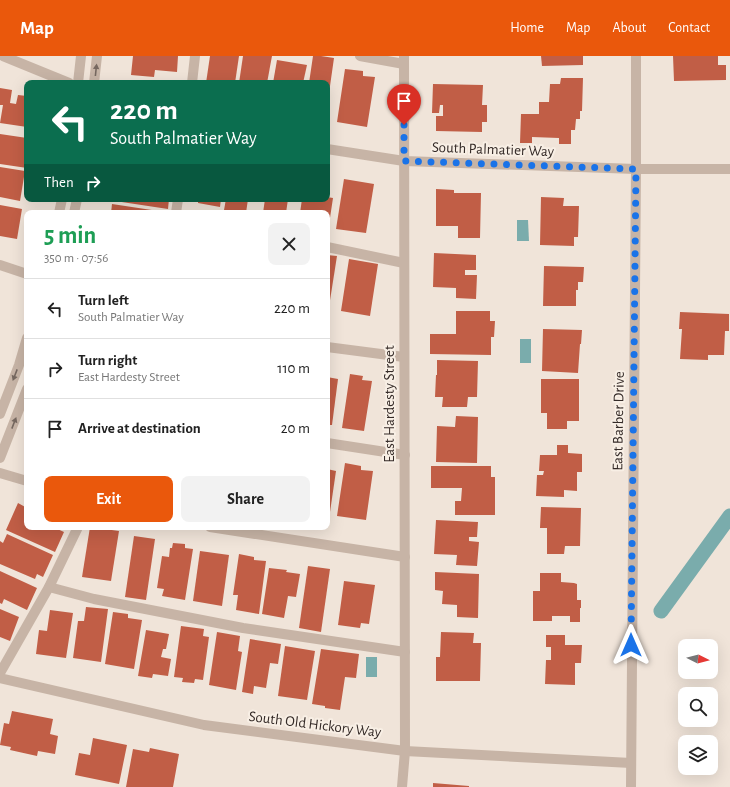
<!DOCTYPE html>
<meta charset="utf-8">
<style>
:root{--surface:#fff;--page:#f2f2f2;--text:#222;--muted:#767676;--line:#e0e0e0;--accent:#ea580c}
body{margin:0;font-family:"Alegreya Sans",sans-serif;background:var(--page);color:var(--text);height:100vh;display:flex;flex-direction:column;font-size:15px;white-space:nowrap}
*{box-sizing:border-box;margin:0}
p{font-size:13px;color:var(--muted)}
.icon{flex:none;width:22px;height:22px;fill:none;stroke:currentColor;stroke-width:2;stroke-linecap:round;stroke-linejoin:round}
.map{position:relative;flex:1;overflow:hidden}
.panel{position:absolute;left:24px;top:154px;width:306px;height:320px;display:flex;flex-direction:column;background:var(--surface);border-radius:8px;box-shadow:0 4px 16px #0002}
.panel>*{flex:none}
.guide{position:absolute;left:24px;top:24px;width:306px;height:122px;border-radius:8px;box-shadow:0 4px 16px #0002;background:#0b6e4f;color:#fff;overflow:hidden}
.needle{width:26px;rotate:96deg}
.fabs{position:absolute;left:678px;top:583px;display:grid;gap:8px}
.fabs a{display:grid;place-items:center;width:40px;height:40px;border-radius:8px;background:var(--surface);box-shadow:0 4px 16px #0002;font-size:20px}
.pin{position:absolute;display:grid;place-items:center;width:34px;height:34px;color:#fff;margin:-41px -17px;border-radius:50% 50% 50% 0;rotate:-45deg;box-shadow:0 0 4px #0007}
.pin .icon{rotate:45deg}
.me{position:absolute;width:44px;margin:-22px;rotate:0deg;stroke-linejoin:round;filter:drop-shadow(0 0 3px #0008)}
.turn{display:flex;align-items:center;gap:14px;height:84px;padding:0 20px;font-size:18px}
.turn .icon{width:52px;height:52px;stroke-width:2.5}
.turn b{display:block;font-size:28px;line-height:34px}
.then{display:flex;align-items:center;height:38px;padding:0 20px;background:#0003;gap:8px;font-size:15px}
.round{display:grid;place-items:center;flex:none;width:42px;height:42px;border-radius:8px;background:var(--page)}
.overview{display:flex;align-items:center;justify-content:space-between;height:68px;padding:0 20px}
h1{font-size:24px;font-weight:700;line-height:30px;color:#1e9e55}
.cta{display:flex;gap:8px;margin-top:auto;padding:8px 20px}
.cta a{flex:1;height:46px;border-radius:8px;background:var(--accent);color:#fff;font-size:16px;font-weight:700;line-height:46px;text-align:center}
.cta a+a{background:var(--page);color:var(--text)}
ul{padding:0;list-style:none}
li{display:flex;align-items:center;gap:12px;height:60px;padding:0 20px;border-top:1px solid var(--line)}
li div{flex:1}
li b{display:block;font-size:15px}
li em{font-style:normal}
header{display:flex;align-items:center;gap:24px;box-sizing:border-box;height:56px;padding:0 20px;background:var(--accent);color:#fff}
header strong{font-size:19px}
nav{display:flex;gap:22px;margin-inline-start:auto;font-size:14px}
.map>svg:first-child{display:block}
</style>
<header>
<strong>Map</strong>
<nav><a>Home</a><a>Map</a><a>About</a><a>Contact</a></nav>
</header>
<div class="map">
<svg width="730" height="731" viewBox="0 0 730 731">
<rect width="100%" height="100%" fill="#f0e4d9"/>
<g fill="#7aacac">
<polygon points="517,164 528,164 529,185 517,185"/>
<rect x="520" y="283" width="11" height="24"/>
<rect x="366" y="601" width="11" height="20"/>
</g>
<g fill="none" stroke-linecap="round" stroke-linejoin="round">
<polyline stroke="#7aacac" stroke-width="15" points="661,555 730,460"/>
</g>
<g fill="#c15e46">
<polygon points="133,0 178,0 177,16 155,14 154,21 131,19"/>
<polygon points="210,0 239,0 235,27 206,27"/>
<polygon points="243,0 272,0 267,27 239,27"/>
<polygon points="313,0 321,0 334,2 328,44 327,44 327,27 309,27"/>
<polygon points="541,0 583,0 583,9 542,10"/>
<polygon points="673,0 718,0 718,9 726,9 726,24 674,25"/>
<polygon points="277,4 307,9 303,27 273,27"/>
<polygon points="345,13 363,15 363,20 375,21 367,71 337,66"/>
<polygon points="561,22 583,22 582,55 580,55 580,63 576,63 575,74 571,74 571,88 559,88 559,82 532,81 532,87 520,87 521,58 539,58 539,46 549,46 550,28 560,28"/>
<polygon points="433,28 483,29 482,49 487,49 487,66 482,66 482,76 436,75 436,60 443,60 443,49 440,49 439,57 432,57"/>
<polygon points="0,32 12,34 10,47 16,48 18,39 27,40 27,71 0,67 3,49 0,49"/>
<polygon points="0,78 27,82 27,112 0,108"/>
<polygon points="0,111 25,115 20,145 0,141"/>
<polygon points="344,123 374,128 366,177 336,173"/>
<polygon points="436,133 454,134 454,137 481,137 480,182 458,182 458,170 436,170"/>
<polygon points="327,141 333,142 328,175 327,175 327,157 300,157 302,143 327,143"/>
<polygon points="541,141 564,142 563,150 579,150 578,181 574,181 574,190 540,189"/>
<polygon points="116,143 169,143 168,153 115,145"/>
<polygon points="198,143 221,143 220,151 198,147"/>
<polygon points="226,143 248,143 246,157 224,154"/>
<polygon points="265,143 288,143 286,157 263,157"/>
<polygon points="112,148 165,156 165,157 111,157"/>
<polygon points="0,149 22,153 17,183 0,180"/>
<polygon points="434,197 476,199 476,214 465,214 465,219 477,219 476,243 456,242 456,232 433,231"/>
<polygon points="327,199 337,200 328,257 327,257"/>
<polygon points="349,203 378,208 370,260 341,255"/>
<polygon points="544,210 584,211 583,226 578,226 578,234 576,234 576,250 543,250"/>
<polygon points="456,255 490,255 490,265 495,265 494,281 491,281 491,299 430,298 430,278 456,278"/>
<polygon points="680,256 729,258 729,275 725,275 724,299 708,299 708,304 680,303 682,273 679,273"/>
<polygon points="543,273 582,274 581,288 580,288 578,317 542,315"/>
<polygon points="437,304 478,305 477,341 468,341 467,351 442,351 443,341 435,341 436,319 437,319"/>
<polygon points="350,318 363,320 362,324 372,325 364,375 342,372"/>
<polygon points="327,321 338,323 332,369 327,369"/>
<polygon points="541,323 579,323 579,365 567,365 567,373 547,373 547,357 541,357"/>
<polygon points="456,360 478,361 477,407 436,406 437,370 455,371"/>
<polygon points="557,389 568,389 568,397 582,398 582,416 577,416 577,435 564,434 564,441 536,440 537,419 543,419 544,415 539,415 540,399 557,399"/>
<polygon points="345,407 361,410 361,414 373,415 366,464 337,460"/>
<polygon points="431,410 491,410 491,421 495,421 495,459 455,459 455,445 461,445 462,432 431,432"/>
<polygon points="327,413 336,415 330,456 327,456"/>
<polygon points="18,447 27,452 27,471 53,471 64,476 55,496 6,474"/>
<polygon points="541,451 581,452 580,490 565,490 564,498 547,498 547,472 540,472"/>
<polygon points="436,464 478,466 477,481 469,481 469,485 479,486 477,510 456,509 457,499 434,498"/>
<polygon points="90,471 119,475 111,525 82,521"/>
<polygon points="7,478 53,499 43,521 37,518 35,523 0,508 0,485 3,487"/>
<polygon points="134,480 155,483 146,544 125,541"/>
<polygon points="173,487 185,488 185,492 193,493 185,544 162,540 164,533 157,532 162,500 169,501 170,492 172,492"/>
<polygon points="200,495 229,499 222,550 193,545"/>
<polygon points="239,498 254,501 254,504 266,505 259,558 236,554 238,539 233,539"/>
<polygon points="308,510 330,513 321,576 299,572"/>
<polygon points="269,512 287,514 286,516 300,518 296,541 288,540 284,562 262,558"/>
<polygon points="0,515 37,532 27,554 4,543 2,548 0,547"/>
<polygon points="435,516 479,518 478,562 457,561 457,549 442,548 443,535 435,534"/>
<polygon points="540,517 561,517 561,526 574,527 577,528 577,544 581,544 581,552 580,552 580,566 570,566 570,560 552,560 552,565 533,565 533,535 540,535"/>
<polygon points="344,525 375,529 369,568 361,567 360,572 338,569"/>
<polygon points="86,551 108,553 101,606 73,602 78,565 84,565"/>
<polygon points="0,553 19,561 10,585 0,581"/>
<polygon points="50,554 73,557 66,602 36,598 39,574 47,575"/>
<polygon points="113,556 128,558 128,562 142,564 134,613 105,608"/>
<polygon points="181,570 204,573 203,580 209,581 203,624 195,623 194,627 182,626 183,622 174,621"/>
<polygon points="146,574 169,578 166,593 163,593 161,601 171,603 168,620 153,618 152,622 138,620"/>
<polygon points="217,576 240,580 238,595 242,596 236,634 209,629"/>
<polygon points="441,576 474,577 473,587 481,587 480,625 436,625 436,601 440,601"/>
<polygon points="546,579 565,579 565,589 582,589 581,607 575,607 575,629 545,628 546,604 551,604 551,591 546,591"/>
<polygon points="250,583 281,588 278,608 270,607 266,632 254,630 253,638 242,636"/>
<polygon points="285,590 315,595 307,644 278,640"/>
<polygon points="321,593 359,598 356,622 345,621 340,654 325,652 325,650 312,648"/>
<polygon points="12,655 53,663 50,678 58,680 55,698 38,695 37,700 10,694 11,691 0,689 4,667 9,668"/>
<polygon points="93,682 127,689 119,728 75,719 79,697 90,699"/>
<polygon points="150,692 179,698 173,731 126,731 133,693 149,696"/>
<polygon points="433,727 469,730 469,731 433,731"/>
</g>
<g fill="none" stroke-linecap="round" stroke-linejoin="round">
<g stroke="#c7b4a6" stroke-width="10">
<polyline points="3,0 69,27"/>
<polyline points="360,0 404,8"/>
<polyline points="78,27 81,0"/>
<polyline points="94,27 97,0"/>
<polyline points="192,27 195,0"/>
<polyline points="327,93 404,105 636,113 730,113"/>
<polyline points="59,157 62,143"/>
<polyline points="74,157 77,143"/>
<polyline points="176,157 178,143"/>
<polyline points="327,191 404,207"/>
<polyline points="0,209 27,218"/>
<polyline points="327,291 404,301"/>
<polyline points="0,358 19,309 27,282"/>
<polyline points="327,387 405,399"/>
<polyline points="0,402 27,333"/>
<polyline points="0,417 27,425"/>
<polyline points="210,471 405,501"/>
<polyline points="49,531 94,543 243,572 405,596"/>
<polyline points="0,617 49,531 78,471"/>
<polyline points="0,622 204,669 405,695 631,707"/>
<polyline points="402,731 405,695 404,0"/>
<polyline points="631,731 636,113 636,0"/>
</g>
</g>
<defs><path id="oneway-solid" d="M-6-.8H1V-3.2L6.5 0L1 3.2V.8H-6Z"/></defs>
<g fill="#766860">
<use href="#oneway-solid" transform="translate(96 14) rotate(-84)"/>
<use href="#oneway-solid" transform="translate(15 319) rotate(111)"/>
<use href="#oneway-solid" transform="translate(14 367) rotate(-69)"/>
</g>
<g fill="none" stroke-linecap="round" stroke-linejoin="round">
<polyline stroke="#1a73e8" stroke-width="7" stroke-dasharray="0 12.6" points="404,69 404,105 636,113 631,589"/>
</g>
<g text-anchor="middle" stroke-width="4" stroke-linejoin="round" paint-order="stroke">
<g font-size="15" fill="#342a27" stroke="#f8efe5">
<text transform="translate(493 93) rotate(2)" y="5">South Palmatier Way</text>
<text transform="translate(389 348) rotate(-90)" y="5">East Hardesty Street</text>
<text transform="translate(618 365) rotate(-89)" y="5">East Barber Drive</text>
<text transform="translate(315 668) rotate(7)" y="5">South Old Hickory Way</text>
</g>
</g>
</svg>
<div class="fabs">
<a><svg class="needle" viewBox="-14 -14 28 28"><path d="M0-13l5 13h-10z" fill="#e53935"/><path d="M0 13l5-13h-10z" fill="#767676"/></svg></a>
<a><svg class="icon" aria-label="search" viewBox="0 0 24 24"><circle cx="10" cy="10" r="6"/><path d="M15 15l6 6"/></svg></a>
<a><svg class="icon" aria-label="layers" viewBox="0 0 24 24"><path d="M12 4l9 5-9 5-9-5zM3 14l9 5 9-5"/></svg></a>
</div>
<div class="pin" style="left:404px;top:69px;background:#d93025"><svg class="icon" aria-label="arrive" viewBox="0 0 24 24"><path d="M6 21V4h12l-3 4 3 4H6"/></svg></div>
<svg class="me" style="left:631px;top:589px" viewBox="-20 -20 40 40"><path d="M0-17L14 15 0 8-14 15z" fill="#1a73e8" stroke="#fff" stroke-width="4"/></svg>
<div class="guide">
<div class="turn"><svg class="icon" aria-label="left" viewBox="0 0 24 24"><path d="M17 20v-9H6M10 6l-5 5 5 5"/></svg><div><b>220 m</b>South Palmatier Way</div></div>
<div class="then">Then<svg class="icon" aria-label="right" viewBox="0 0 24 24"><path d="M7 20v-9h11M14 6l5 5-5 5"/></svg></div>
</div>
<section class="panel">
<div class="overview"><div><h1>5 min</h1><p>350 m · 07:56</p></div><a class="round"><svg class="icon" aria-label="close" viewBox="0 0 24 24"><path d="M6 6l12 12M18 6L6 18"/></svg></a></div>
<ul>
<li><svg class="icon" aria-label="left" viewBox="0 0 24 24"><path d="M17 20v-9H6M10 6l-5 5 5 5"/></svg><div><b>Turn left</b><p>South Palmatier Way</p></div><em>220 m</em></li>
<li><svg class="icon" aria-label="right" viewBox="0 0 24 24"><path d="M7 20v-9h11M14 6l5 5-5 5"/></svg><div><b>Turn right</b><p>East Hardesty Street</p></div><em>110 m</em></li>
<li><svg class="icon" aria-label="arrive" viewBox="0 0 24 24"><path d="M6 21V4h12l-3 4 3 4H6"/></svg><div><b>Arrive at destination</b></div><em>20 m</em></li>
</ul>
<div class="cta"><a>Exit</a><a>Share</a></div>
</section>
</div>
